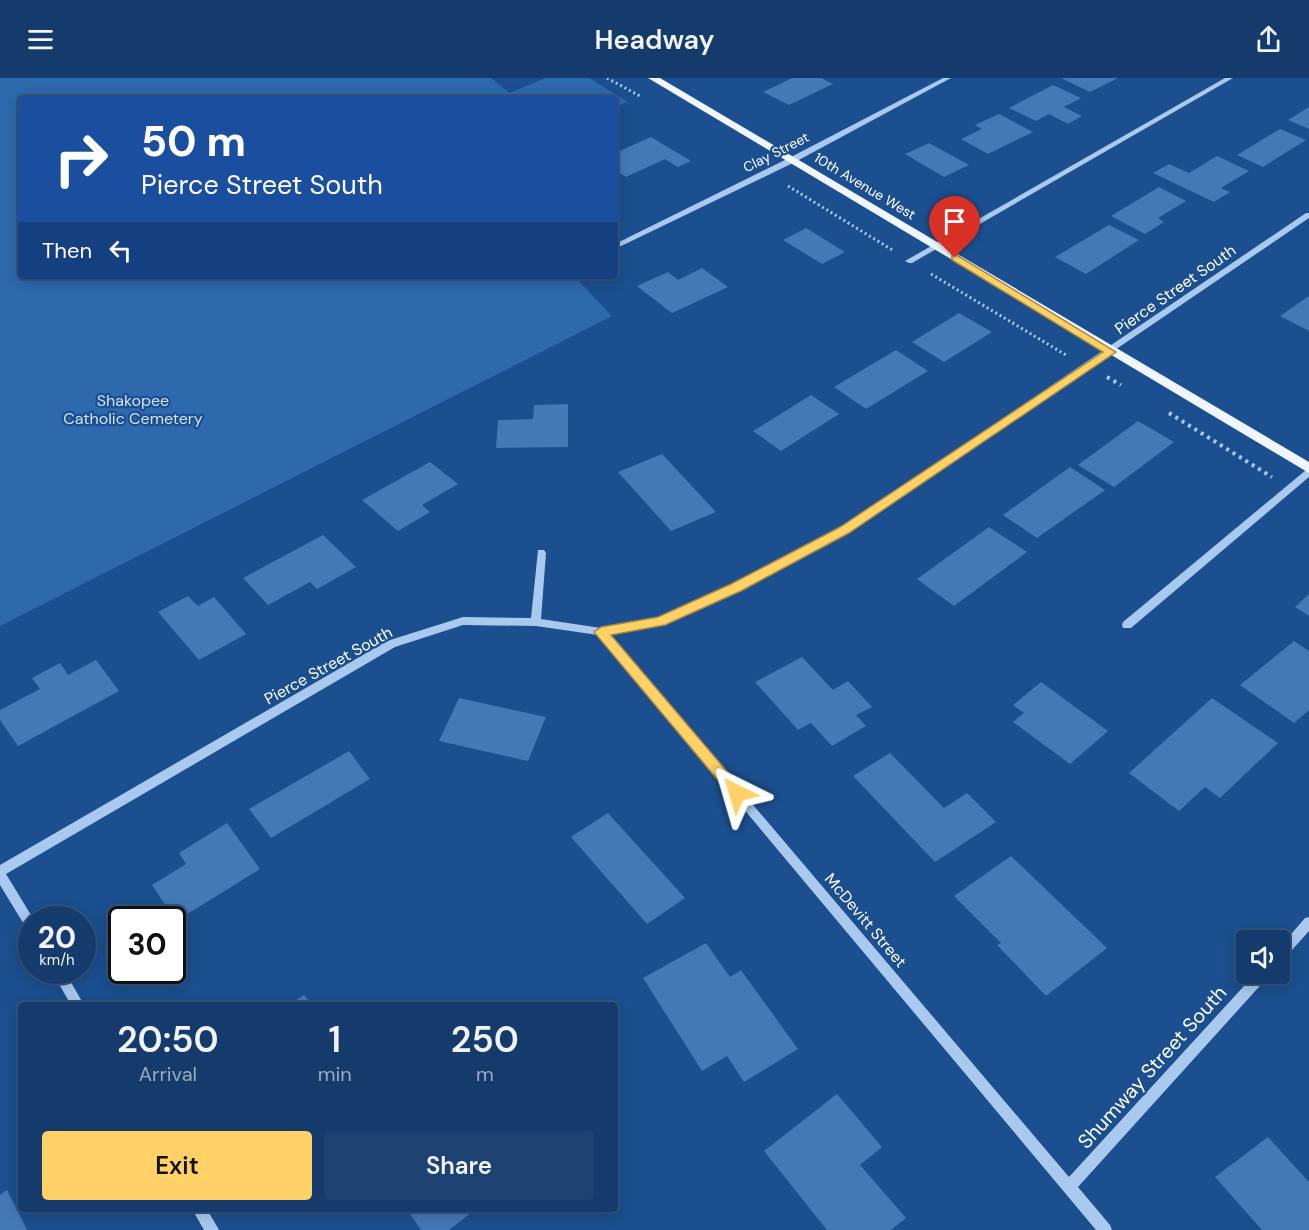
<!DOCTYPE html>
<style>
:root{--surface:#143b6b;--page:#1d4271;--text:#f1f3f6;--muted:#9dadc1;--line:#33557e;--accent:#ffd166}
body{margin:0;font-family:"DM Sans",sans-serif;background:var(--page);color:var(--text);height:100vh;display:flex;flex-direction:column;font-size:22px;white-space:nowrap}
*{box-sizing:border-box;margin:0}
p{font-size:20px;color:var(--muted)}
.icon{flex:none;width:33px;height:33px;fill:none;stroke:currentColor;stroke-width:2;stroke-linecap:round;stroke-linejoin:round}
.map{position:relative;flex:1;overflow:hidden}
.drawer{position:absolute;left:18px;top:924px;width:600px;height:210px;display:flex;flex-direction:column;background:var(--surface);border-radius:6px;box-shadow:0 3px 15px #0003,0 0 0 2px var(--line)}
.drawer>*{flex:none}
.hud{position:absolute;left:18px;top:18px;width:600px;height:183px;border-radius:6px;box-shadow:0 3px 15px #0003,0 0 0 2px var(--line);background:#1a4fa0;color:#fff;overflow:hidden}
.buttons{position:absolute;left:1236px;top:852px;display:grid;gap:12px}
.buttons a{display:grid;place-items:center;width:54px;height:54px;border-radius:6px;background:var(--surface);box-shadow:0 3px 15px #0003,0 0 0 2px var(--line);font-size:30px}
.speed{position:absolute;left:18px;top:828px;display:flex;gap:12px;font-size:30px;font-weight:700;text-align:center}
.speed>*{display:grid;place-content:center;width:78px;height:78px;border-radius:50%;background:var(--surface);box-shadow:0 3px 15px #0003,0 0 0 2px var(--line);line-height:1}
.speed small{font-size:15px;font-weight:400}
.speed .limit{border:3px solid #111;border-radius:9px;background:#fff;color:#111}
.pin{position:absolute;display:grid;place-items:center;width:51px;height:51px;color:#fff;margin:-62px -26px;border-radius:50% 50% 50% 0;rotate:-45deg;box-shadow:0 0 6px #0007}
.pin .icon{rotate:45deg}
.me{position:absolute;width:66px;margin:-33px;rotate:320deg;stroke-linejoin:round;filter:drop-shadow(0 0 4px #0008)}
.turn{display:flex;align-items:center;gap:21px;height:126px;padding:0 24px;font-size:27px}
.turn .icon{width:78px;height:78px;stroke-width:2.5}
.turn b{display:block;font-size:42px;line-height:51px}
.then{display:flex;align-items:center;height:57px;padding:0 24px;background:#0003;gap:12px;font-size:22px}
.eta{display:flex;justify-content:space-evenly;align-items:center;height:102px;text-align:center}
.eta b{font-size:36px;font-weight:600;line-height:42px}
.primary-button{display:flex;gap:12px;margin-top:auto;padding:12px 24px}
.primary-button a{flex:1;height:69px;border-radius:6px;background:var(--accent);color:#111;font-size:24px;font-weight:600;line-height:69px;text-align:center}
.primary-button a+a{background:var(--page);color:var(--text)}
header{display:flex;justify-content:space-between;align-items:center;height:78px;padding:0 24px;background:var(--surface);font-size:27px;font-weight:600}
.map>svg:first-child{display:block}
</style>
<header><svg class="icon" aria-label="menu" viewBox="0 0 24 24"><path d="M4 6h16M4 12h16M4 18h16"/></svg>Headway<svg class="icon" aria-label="share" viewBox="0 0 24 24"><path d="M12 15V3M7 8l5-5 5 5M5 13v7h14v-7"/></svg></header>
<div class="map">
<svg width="1309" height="1152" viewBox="0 0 1309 1152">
<rect width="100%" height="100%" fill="#1b4f8f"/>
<polygon fill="#2e69ad" points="0,0 491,0 510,15 545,0 589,0 628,24 615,29 615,21 21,21 21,198 574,198 612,238 0,548"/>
<g fill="#4478b7">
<polygon points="792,0 821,0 833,6 789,27 763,14"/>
<polygon points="1061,0 1118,0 1090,14"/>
<polygon points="1053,7 1081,20 1064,29 1082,38 1068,46 1049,36 1036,43 1009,30"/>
<polygon points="1309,29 1309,51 1288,42"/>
<polygon points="999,36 1033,54 988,76 961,61 982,51 975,47"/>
<polygon points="1280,51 1306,62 1263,89 1237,77"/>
<polygon points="651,59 691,83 678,89 665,81 626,99 615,92 615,75"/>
<polygon points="929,65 969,87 944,99 905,76"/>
<polygon points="1217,78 1249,93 1221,110 1230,114 1214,124 1153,95 1169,86 1189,95"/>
<polygon points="1159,109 1186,123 1158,140 1164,144 1145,156 1111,138"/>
<polygon points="1109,147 1139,162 1086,196 1055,179"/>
<polygon points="806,150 845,174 822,186 783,162"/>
<polygon points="702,190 728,209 672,235 637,208 668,194 678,202"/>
<polygon points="1309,218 1309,253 1280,238"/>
<polygon points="959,235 992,254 944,284 912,264"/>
<polygon points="896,272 928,293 866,331 834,309"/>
<polygon points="811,317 839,336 781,373 753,353"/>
<polygon points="568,326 568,369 496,370 498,342 533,341 534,327"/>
<polygon points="1138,343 1174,364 1114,409 1078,387"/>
<polygon points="662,376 716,434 671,453 618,394"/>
<polygon points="430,384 458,406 422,427 430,434 398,453 362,422"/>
<polygon points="1070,389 1105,412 1037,460 1003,437"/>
<polygon points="989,449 1027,474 954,528 917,501"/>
<polygon points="323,457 356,489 317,511 310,504 268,527 243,500"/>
<polygon points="1309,516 1309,538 1295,529"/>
<polygon points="188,518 198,528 214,519 246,556 199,582 158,534"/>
<polygon points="1294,563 1309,573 1309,632 1294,645 1240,607"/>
<polygon points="802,579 833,612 848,603 872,629 856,637 866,648 832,668 811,645 798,652 755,604"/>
<polygon points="96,582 119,613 18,668 0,642 0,632 40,611 32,600 60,585 68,597"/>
<polygon points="1041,604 1108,653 1070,686 1013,644 1024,635 1013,627"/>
<polygon points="459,620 546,639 528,683 439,663"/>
<polygon points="1212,620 1278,665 1220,720 1205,709 1179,733 1129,695"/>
<polygon points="349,673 370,701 271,760 249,731"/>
<polygon points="890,675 944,730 967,715 996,744 935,784 853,698"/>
<polygon points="608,735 685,820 647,846 571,759"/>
<polygon points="227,745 260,791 176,843 152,807 186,786 179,775"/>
<polygon points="1011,778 1107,870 1046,918 997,867 1001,865 954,818"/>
<polygon points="706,865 730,899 741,892 798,971 744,1004 727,978 702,993 643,900"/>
<polygon points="304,917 312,927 289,927"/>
<polygon points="837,1016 882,1069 860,1087 906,1140 891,1152 827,1152 764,1073"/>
<polygon points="1268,1059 1309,1104 1309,1152 1262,1152 1215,1099"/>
<polygon points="7,1112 27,1152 0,1152 0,1117"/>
<polygon points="407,1131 476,1131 449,1152 421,1152"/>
</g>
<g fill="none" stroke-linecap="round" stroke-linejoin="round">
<g stroke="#a9c9ee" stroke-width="3" stroke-dasharray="2 3" stroke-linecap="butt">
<polyline points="607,0 640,18"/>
<polyline points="788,108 894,173"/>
<polyline points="931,196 1066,277"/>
</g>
<g stroke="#a9c9ee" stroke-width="4" stroke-dasharray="3 4.5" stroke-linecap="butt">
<polyline points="1107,299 1121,307"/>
<polyline points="1169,335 1272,399"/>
</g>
<g fill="#a9c9ee" fill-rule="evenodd">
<polygon points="943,0 951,0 795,84 615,171 615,166 789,80"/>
<polygon points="1225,0 1233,0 912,185 909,185 905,183"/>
<polygon points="1306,135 1309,135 1309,140 847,454 740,512 665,547 609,557 1069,1099 1255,896 1269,896 1267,900 1078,1109 1110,1147 1112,1152 1096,1152 598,557 536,548 463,547 395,569 6,796 34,842 32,842 32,854 28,853 0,807 0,787 387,563 463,539 531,540 538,472 544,472 546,475 541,541 601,550 659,540 732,506 841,450"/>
<polygon points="1309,391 1309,399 1131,550 1123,550 1122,547 1123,544 1306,392"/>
<polygon points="1309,839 1309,853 1284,881 1280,882 1280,869 1305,840"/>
<polygon points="51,892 64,892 84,927 71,927"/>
<polygon points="192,1131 207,1131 219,1152 204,1152"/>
</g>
<polygon fill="#f0f6ff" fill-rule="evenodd" points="648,0 660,0 1309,384 1309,395"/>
</g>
<polygon fill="#ffd166" stroke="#a68842" stroke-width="1.5" points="955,176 1116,274 849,455 741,513 665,547 611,557 742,711 744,715 742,719 737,721 732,719 594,554 601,549 658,539 731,506 840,449 1103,274 952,182 952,177"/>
<g text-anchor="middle" stroke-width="4.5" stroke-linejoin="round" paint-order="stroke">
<g font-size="14" fill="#fff" stroke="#1b4f8f">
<text transform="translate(776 74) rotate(-27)" y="5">Clay Street</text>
<text transform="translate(865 108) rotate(31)" y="5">10th Avenue West</text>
</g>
<g font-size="16" fill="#fff" stroke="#1b4f8f">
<text transform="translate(1175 211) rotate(-35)" y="6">Pierce Street South</text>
<text transform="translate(328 587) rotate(-29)" y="6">Pierce Street South</text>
<text transform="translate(866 842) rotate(50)" y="6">McDevitt Street</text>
</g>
<g font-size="16" fill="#cfe3fa" stroke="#1b4f8f">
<text x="133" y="328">Shakopee<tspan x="133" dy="18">Catholic Cemetery</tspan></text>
</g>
<g font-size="20" fill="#fff" stroke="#1b4f8f">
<text transform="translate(1152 989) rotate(-48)" y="7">Shumway Street South</text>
</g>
</g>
</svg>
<div class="buttons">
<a><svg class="icon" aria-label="sound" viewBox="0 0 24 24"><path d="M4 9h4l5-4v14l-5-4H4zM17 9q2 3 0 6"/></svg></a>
</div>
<div class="speed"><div>20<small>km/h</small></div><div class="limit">30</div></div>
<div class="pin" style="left:955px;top:180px;background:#d93025"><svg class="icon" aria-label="arrive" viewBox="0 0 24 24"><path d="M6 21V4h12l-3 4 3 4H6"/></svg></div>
<svg class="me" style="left:737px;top:715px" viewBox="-20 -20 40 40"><path d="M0-17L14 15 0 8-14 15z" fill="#ffd166" stroke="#fff" stroke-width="4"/></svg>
<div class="hud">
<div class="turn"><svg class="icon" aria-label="right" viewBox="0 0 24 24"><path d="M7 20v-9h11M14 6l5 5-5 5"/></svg><div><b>50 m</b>Pierce Street South</div></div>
<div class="then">Then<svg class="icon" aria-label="left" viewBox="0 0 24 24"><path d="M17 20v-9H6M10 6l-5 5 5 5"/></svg></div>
</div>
<section class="drawer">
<div class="eta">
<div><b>20:50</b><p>Arrival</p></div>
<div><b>1</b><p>min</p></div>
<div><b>250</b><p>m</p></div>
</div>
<div class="primary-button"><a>Exit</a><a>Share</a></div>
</section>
</div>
